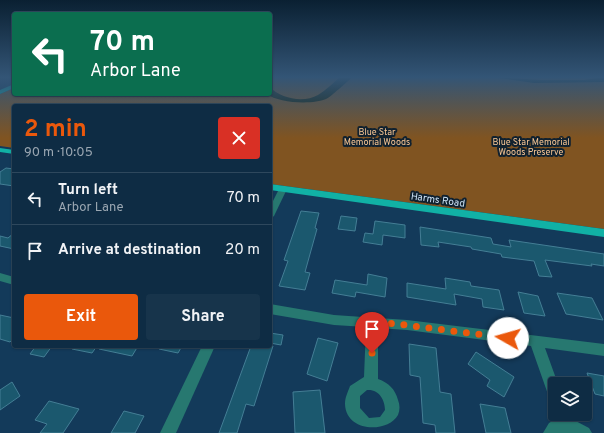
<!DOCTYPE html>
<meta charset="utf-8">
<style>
:root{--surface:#0e2c44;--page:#17344b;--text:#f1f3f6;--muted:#9ba7b2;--line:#2e485d;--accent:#ea580c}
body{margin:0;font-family:Overpass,sans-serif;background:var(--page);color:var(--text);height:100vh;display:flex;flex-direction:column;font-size:15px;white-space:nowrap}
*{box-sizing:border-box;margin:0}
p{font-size:13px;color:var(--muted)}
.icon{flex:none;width:22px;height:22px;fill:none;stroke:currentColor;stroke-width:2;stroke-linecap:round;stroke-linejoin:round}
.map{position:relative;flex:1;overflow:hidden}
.panel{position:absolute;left:12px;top:104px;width:260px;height:244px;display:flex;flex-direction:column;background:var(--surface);border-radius:4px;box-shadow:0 1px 3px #0004,0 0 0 1px var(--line)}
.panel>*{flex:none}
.guide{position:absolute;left:12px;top:12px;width:260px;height:84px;border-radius:4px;box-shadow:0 1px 3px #0004,0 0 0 1px var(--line);background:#0b6e4f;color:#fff;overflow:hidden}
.fabs{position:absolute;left:548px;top:377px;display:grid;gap:8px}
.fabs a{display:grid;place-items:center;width:44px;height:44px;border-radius:4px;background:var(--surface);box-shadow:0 1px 3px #0004,0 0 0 1px var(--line);font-size:20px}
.pin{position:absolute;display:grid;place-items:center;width:34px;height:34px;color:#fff;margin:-41px -17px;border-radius:50% 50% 50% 0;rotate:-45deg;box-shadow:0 0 4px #0007}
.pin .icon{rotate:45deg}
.me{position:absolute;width:44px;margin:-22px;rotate:277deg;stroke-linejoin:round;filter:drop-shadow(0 0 3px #0008)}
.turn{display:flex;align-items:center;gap:14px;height:84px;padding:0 12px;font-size:18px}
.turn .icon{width:52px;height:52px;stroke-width:2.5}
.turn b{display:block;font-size:28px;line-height:34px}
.round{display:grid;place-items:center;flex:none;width:42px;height:42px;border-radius:4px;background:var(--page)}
.summary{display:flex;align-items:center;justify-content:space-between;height:68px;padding:0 12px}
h1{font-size:24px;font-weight:700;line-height:30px;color:var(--accent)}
.action{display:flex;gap:8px;margin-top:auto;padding:8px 12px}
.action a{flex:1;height:46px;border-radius:4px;background:var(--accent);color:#fff;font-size:16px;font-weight:700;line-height:46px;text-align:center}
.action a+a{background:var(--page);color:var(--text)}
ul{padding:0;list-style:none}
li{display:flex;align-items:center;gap:12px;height:52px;padding:0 12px;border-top:1px solid var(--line)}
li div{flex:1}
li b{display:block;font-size:15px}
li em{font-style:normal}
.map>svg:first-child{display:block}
</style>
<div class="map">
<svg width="604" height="433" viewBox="0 0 604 433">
<rect width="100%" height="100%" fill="#133a5a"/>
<polygon fill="#805421" points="270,77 604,77 604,229 270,184 270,106 14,106 14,148 0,146 0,94 14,88 14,94 270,94"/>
<g fill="#1a2309">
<path d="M340,77H353C346,82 331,97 326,99C312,105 278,103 267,94H270V87C281,99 304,103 318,95C326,90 333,83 340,77Z"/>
<polygon points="493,77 542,80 584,80 604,77 604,82 534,83"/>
</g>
<g fill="#1b586e" stroke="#447e95">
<polygon points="6,168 14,169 14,186 0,184 0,172"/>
<polygon points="301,211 319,213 315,228 317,229 305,272 310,273 305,290 279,286 288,261 284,260"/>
<polygon points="341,216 357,218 355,231 338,229"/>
<polygon points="375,221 405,225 405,238 383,235 382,245 363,242 365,233 373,234"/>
<polygon points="420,227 491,238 493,244 511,247 509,240 604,254 604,266 591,264 592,266 545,260 552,277 539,276 534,261 502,257 501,254 472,249 471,247 438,242 439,247 421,245"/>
<polygon points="14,233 14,249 0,246 0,236 8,238"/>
<polygon points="368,274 387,278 385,297 356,292 355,297 332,293 335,280 367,285"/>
<polygon points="445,278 470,282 471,286 499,290 504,310 483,307 482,299 454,294 456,305 407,297 407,283 446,289"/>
<polygon points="518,292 538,296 545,316 524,313"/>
<polygon points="557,293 592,298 603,320 566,314"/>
<polygon points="0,315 14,318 14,338 10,342 0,339"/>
<polygon points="270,333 283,335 281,345 270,343"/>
<polygon points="318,338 338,343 327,381 307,374"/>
<polygon points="409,344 436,348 440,392 451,394 455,433 436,433 435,425 423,423 420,377 410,375"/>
<polygon points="36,346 52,346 44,357 30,354"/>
<polygon points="73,346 97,346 92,353 72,349"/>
<polygon points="100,346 138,346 132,356 99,349"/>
<polygon points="159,346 182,346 178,353 159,349"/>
<polygon points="251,346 273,346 254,406 246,404 237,433 219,433"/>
<polygon points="476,352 514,377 504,397 487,386 490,380 468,364"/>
<polygon points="587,373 604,376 604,396 595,394"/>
<polygon points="12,382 20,396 0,410 0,390"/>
<polygon points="320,390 325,433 295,433 293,392"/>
<polygon points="49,401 79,409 63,433 40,433 47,424 35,420"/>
<polygon points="480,404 505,408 511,433 486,433"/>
<polygon points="124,411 144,416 135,433 111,433"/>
</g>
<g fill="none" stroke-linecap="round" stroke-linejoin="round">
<g fill="#277870" fill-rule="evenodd">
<polygon points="280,187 286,187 287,189 274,216 270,219 270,207"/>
<polygon points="0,273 14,277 14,285 0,281"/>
<path d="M270,304L334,315L407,320L604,344V356L545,348L558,384H555V402L550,400L531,346L407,330L378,328V379C389,383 395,389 398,400C400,405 400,410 398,415C388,433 346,433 345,404C345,397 348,392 350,386L364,377L366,327L334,325L270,314ZM367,390C379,389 385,400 385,410L380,417L369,418L360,408V396Z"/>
<polygon points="202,346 215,346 176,433 160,433"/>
<polygon points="555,411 555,414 568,414 570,418 589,428 592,433 543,433 549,423 556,419 554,414"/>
</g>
<g fill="#11b1a5" fill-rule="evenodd">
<polygon points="14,84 14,88 0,94 0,90"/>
<polygon points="0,148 14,150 14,154 0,152"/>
<polygon points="270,184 604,229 604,237 270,190"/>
</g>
</g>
<linearGradient id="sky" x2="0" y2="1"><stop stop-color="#0a2032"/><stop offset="0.56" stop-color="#335576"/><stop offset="1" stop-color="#335576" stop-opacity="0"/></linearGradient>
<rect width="604" height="138" fill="url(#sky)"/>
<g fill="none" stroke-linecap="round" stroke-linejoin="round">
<polyline stroke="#ea580c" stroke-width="7" stroke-dasharray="0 12.6" points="372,353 372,322 397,324 508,338"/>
</g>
<g text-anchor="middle" stroke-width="4" stroke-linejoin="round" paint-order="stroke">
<g font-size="9" fill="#f8c694" stroke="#10212f">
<text x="377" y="135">Blue Star<tspan x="377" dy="10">Memorial Woods</tspan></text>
<text x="531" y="145">Blue Star Memorial<tspan x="531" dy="10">Woods Preserve</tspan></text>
</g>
<g font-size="10" fill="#cfe4f8" stroke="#10212f">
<text transform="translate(438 199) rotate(8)" y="4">Harms Road</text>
</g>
</g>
</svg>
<div class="fabs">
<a><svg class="icon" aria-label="layers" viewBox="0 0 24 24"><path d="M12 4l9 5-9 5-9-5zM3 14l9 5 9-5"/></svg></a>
</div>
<div class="pin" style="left:372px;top:353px;background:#d93025"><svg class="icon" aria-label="arrive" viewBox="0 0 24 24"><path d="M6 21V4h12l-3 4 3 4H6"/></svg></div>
<svg class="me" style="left:508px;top:338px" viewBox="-20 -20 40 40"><circle r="19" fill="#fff"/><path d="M0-13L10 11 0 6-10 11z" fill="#ea580c"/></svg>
<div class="guide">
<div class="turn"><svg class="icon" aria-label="left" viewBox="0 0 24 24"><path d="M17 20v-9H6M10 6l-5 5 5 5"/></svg><div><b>70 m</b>Arbor Lane</div></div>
</div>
<section class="panel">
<div class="summary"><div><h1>2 min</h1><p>90 m · 10:05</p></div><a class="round" style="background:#d93025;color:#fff"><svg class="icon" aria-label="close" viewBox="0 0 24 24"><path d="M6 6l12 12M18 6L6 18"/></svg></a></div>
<ul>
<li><svg class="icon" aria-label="left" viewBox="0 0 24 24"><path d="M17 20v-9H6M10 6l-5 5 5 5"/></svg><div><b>Turn left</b><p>Arbor Lane</p></div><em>70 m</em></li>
<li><svg class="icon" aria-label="arrive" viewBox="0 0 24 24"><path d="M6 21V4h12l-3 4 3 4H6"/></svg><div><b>Arrive at destination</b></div><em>20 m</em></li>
</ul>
<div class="action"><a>Exit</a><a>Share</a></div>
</section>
</div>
